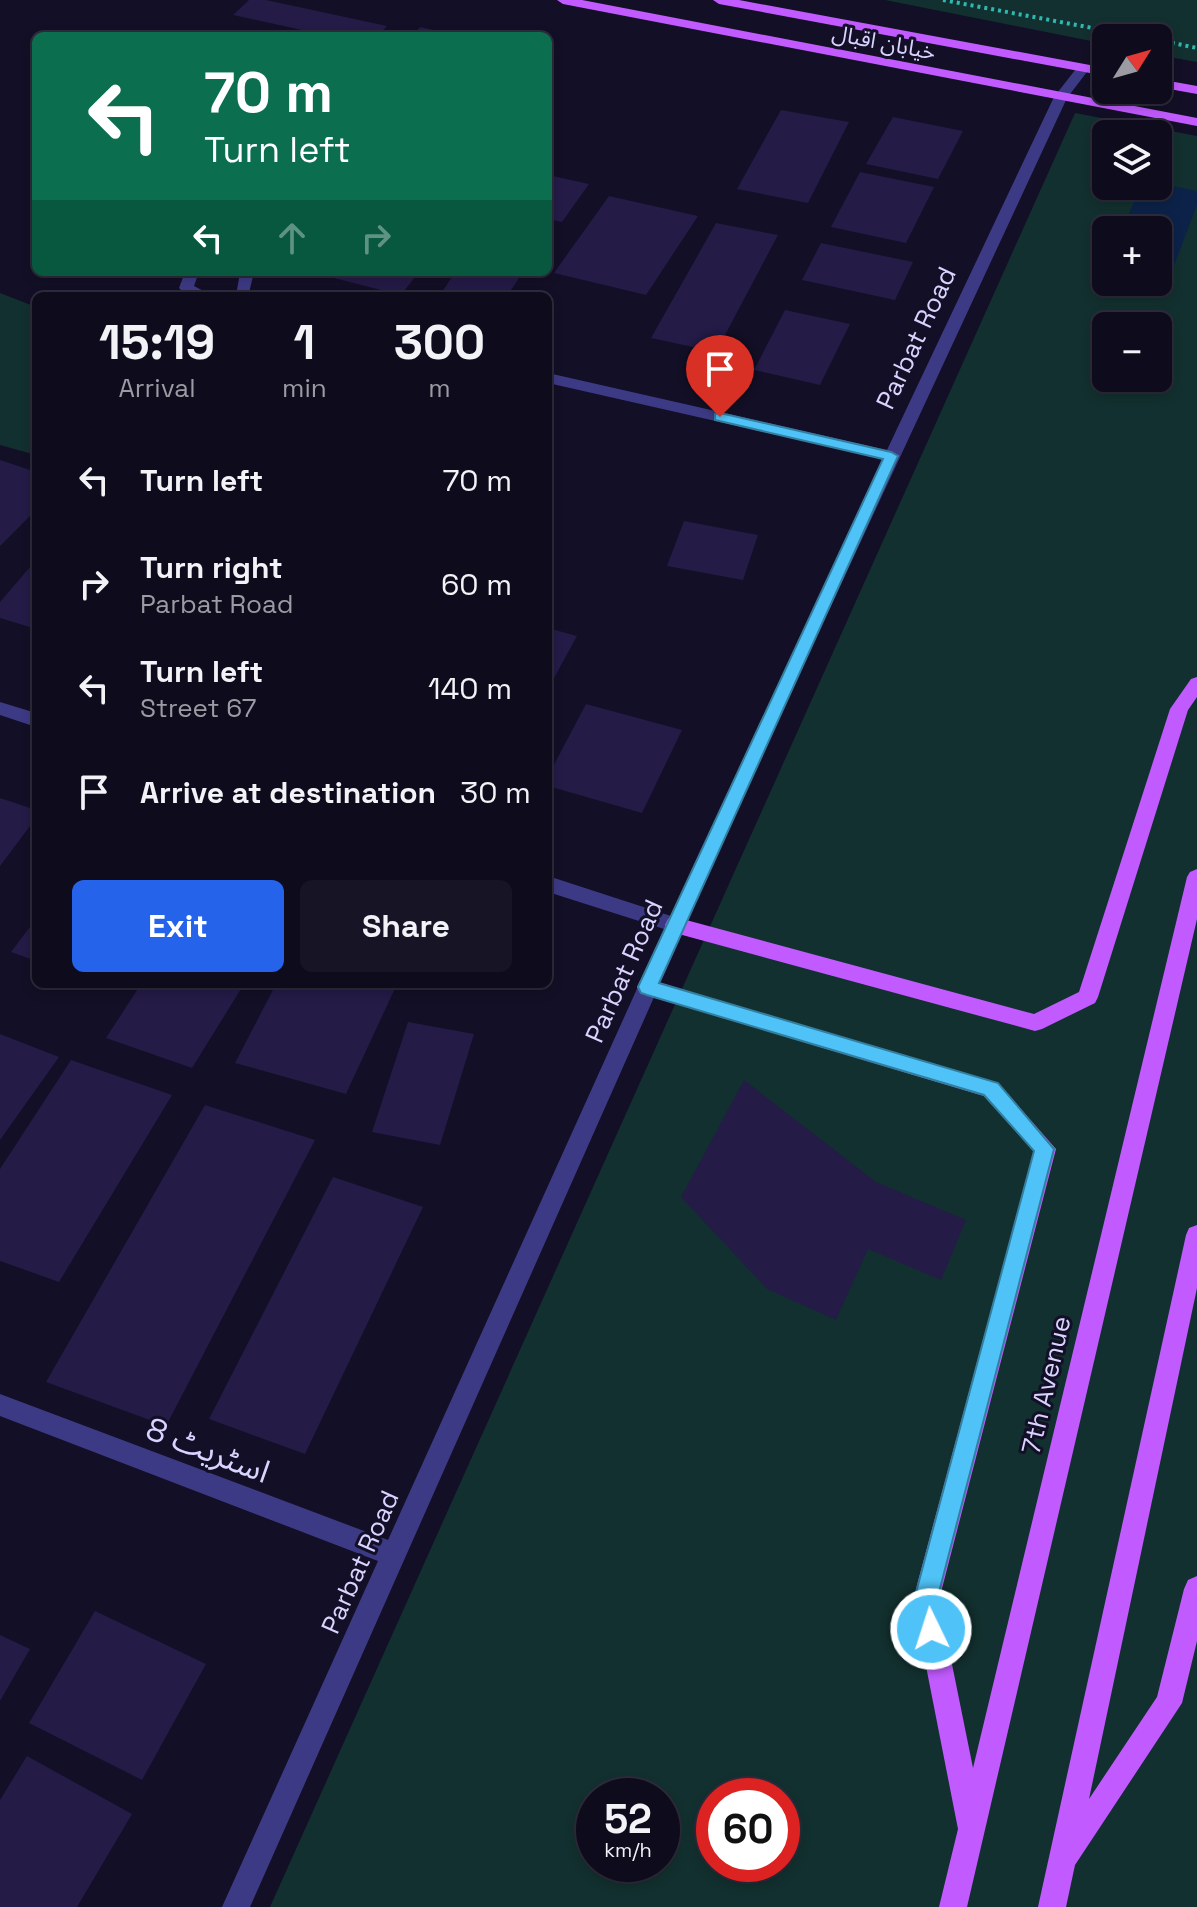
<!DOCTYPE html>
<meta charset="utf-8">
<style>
:root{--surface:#0e0b1c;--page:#171425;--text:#f1f3f6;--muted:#9b9ba3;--line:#2e2b3b;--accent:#2563eb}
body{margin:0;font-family:"Space Grotesk","Noto Sans Arabic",sans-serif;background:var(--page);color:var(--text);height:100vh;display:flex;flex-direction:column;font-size:30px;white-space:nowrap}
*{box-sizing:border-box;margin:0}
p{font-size:26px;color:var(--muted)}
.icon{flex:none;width:44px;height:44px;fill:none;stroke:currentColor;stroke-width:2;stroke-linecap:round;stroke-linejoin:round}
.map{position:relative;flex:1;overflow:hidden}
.side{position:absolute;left:32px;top:292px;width:520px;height:696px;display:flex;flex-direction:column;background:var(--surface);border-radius:12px;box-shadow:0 4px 12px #0003,0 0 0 2px var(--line)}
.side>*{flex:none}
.guide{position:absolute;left:32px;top:32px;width:520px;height:244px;border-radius:12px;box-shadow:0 4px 12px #0003,0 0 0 2px var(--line);background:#0b6e4f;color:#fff;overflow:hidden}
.needle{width:52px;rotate:53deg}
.controls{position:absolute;left:1092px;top:24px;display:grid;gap:16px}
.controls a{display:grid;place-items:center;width:80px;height:80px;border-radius:12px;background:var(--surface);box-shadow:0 4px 12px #0003,0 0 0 2px var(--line);font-size:40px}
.speed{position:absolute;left:576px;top:1778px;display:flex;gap:16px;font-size:40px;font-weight:700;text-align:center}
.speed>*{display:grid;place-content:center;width:104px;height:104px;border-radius:50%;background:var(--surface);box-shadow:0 4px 12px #0003,0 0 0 2px var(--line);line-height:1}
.speed small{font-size:20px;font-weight:400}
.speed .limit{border:12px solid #d22;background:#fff;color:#111}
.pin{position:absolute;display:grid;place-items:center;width:68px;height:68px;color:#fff;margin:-82px -34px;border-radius:50% 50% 50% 0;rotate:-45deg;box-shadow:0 0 8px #0007}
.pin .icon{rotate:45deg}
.me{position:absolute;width:88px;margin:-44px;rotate:356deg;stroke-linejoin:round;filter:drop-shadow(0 0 6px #0008)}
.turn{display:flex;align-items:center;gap:28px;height:168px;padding:0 40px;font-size:36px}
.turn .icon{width:104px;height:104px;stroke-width:2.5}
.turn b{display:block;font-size:56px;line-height:68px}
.lanes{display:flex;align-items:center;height:76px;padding:0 40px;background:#0003;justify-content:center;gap:40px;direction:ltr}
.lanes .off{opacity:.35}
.eta{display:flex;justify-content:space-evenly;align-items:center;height:136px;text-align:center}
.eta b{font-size:48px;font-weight:700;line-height:56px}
.button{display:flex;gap:16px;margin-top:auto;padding:16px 40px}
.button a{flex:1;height:92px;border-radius:12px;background:var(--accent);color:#fff;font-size:32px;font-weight:700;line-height:92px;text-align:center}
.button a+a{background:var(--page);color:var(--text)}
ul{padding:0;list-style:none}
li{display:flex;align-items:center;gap:24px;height:104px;padding:0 40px}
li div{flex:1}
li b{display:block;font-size:30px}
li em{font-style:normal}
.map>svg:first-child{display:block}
</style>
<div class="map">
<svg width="1197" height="1907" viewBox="0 0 1197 1907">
<rect width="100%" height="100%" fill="#130f26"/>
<g fill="#12302f" fill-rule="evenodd">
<polygon points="885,0 1197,0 1197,62 1158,55 1158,38 1106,38 1106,44"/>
<path d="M1075,113L1197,136V1907H270ZM1106,134H1158V186H1106ZM1106,230H1158V282H1106ZM1106,326H1158V378H1106ZM594,1796H662V1864H594ZM714,1796H782V1864H714Z"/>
<polygon points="0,293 36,307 36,455 0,445"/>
</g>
<polygon fill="#0c2248" points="1158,183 1197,191 1197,205 1167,284 1156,282 1158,230 1122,230 1141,186 1158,186"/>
<g fill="#241b47">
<polygon points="249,0 266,0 387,26 378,36 329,36 233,15"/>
<polygon points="420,27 456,35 456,36 412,36"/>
<polygon points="781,110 849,122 808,203 737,189"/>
<polygon points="893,117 963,131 938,179 866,164"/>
<polygon points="860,172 934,187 906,243 831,227"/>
<polygon points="548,175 589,184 562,222 548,219"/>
<polygon points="609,196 698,216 646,295 554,273"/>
<polygon points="716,223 778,235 716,352 651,338"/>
<polygon points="821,243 913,262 895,300 802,280"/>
<polygon points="324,272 419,272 401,295 322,275"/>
<polygon points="455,272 523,272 507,296 463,296 442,292"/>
<polygon points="785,310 850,324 820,385 754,370"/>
<polygon points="0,460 36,472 36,510 0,546"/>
<polygon points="684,521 758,535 743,580 667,566"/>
<polygon points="36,560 36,629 0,618 0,602"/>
<polygon points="548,628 577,636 548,689"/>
<polygon points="586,704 682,730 642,813 548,786 548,776"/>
<polygon points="0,798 36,810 36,818 0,866"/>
<polygon points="36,919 36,961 11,952"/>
<polygon points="141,984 244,984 192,1068 106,1038"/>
<polygon points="276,984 397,984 346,1094 235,1063"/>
<polygon points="408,1022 474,1034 440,1145 372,1132"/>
<polygon points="0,1034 59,1057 0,1140"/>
<polygon points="71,1060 172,1095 59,1282 0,1261 0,1169"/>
<polygon points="744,1080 876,1182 966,1220 941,1280 868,1249 836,1320 767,1289 681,1197"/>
<polygon points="205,1105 315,1140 166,1426 46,1382"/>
<polygon points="333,1177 423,1207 305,1454 209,1419"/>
<polygon points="95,1611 206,1664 142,1780 29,1723"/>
<polygon points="0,1635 30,1649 0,1701"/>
<polygon points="27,1756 132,1814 77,1907 0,1907 0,1800"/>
</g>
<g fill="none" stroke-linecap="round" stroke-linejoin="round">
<g stroke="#2fb8b0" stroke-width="4" stroke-dasharray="3 4" stroke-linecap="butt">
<polyline points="943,0 1146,38"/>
<polyline points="1158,40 1197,48"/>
</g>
<g fill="#3d3a85" fill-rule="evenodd">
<polygon points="1079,65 1090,68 1067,98 762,754 250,1907 222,1907 378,1561 0,1416 0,1394 388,1540 664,929 548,892 548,876 671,916 883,459 548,383 548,373 887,450 1054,97"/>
<path d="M185,272H199L194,286L213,296C201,296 188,298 179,288Z"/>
<polygon points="240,272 254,272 249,293 244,294 237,290"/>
<polygon points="0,702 36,713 36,727 0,715"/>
</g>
<g fill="#c25bff" fill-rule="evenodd">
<polygon points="557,0 582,0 1197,118 1197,126 563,4"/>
<polygon points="713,0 739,0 1106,68 1106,76 719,4"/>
<polygon points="1158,79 1197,86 1197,94 1158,87"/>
<polygon points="1197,677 1197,697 1188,710 1098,997 1095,1003 1042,1029 1035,1031 675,933 668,931 665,925 668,919 675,917 1034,1014 1079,992 1170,709 1191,679"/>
<polygon points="1197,869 1197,919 967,1907 939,1907 958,1829 913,1600 1034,1151 984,1096 647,995 640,993 637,987 640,981 647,979 998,1083 1056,1149 939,1600 973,1768 1187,877 1190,872"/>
<polygon points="1197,1225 1197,1288 1089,1799 1157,1697 1184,1589 1188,1580 1197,1576 1197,1641 1182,1703 1075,1865 1066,1907 1038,1907 1186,1235 1189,1228"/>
</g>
</g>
<polygon fill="#4fc3f7" stroke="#337fa1" stroke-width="2" points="720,413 891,452 898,456 659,983 998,1083 1054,1149 937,1600 943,1629 940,1637 931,1641 923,1637 914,1600 1034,1151 984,1095 647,995 641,993 638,987 883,459 715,420 715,414"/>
<g text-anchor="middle" stroke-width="6" stroke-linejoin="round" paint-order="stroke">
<g font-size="22" fill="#d9d4ff" stroke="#130f26">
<text transform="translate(884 42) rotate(11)" y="8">خیابان اقبال</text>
</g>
<g font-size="26" fill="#d9d4ff" stroke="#130f26">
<text transform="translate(916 338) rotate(-65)" y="9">Parbat Road</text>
<text transform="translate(624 971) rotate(-66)" y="9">Parbat Road</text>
<text transform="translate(1046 1385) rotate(-77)" y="9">7th Avenue</text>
<text transform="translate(360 1562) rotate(-66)" y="9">Parbat Road</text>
</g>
<g font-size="32" fill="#d9d4ff" stroke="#130f26">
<text transform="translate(208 1450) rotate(21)" y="11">اسٹریٹ 8</text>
</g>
</g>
</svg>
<div class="controls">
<a><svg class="needle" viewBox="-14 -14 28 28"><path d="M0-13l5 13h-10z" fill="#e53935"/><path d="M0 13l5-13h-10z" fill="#9b9ba3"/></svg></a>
<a><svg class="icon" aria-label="layers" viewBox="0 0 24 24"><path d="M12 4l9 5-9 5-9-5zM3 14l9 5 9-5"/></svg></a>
<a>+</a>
<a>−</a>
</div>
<div class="speed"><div>52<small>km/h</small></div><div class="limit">60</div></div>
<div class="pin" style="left:720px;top:417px;background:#d93025"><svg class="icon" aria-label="arrive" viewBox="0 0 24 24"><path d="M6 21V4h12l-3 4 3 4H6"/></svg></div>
<svg class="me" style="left:931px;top:1629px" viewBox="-20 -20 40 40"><circle r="17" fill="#4fc3f7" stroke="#fff" stroke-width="3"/><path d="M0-11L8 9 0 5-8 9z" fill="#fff"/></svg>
<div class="guide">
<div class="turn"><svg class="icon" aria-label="left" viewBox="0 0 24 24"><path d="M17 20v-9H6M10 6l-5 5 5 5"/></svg><div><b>70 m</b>Turn left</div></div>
<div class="lanes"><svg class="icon" aria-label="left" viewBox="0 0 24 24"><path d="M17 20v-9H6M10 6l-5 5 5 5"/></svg><svg class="icon off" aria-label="ahead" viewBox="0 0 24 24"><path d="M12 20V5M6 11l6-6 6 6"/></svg><svg class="icon off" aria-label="right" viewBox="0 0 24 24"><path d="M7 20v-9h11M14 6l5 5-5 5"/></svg></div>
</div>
<section class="side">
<div class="eta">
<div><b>15:19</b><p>Arrival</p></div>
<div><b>1</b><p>min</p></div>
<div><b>300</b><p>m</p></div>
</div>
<ul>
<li><svg class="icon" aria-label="left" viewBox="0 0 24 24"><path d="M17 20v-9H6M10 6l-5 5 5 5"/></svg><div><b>Turn left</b></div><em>70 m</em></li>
<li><svg class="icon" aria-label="right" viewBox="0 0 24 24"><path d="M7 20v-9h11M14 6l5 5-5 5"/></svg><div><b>Turn right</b><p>Parbat Road</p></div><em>60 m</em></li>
<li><svg class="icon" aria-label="left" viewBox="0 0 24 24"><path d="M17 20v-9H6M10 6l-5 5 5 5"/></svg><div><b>Turn left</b><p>Street 67</p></div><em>140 m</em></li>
<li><svg class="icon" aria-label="arrive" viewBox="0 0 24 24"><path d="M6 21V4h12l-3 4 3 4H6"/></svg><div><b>Arrive at destination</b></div><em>30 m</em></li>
</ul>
<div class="button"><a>Exit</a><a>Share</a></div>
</section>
</div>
